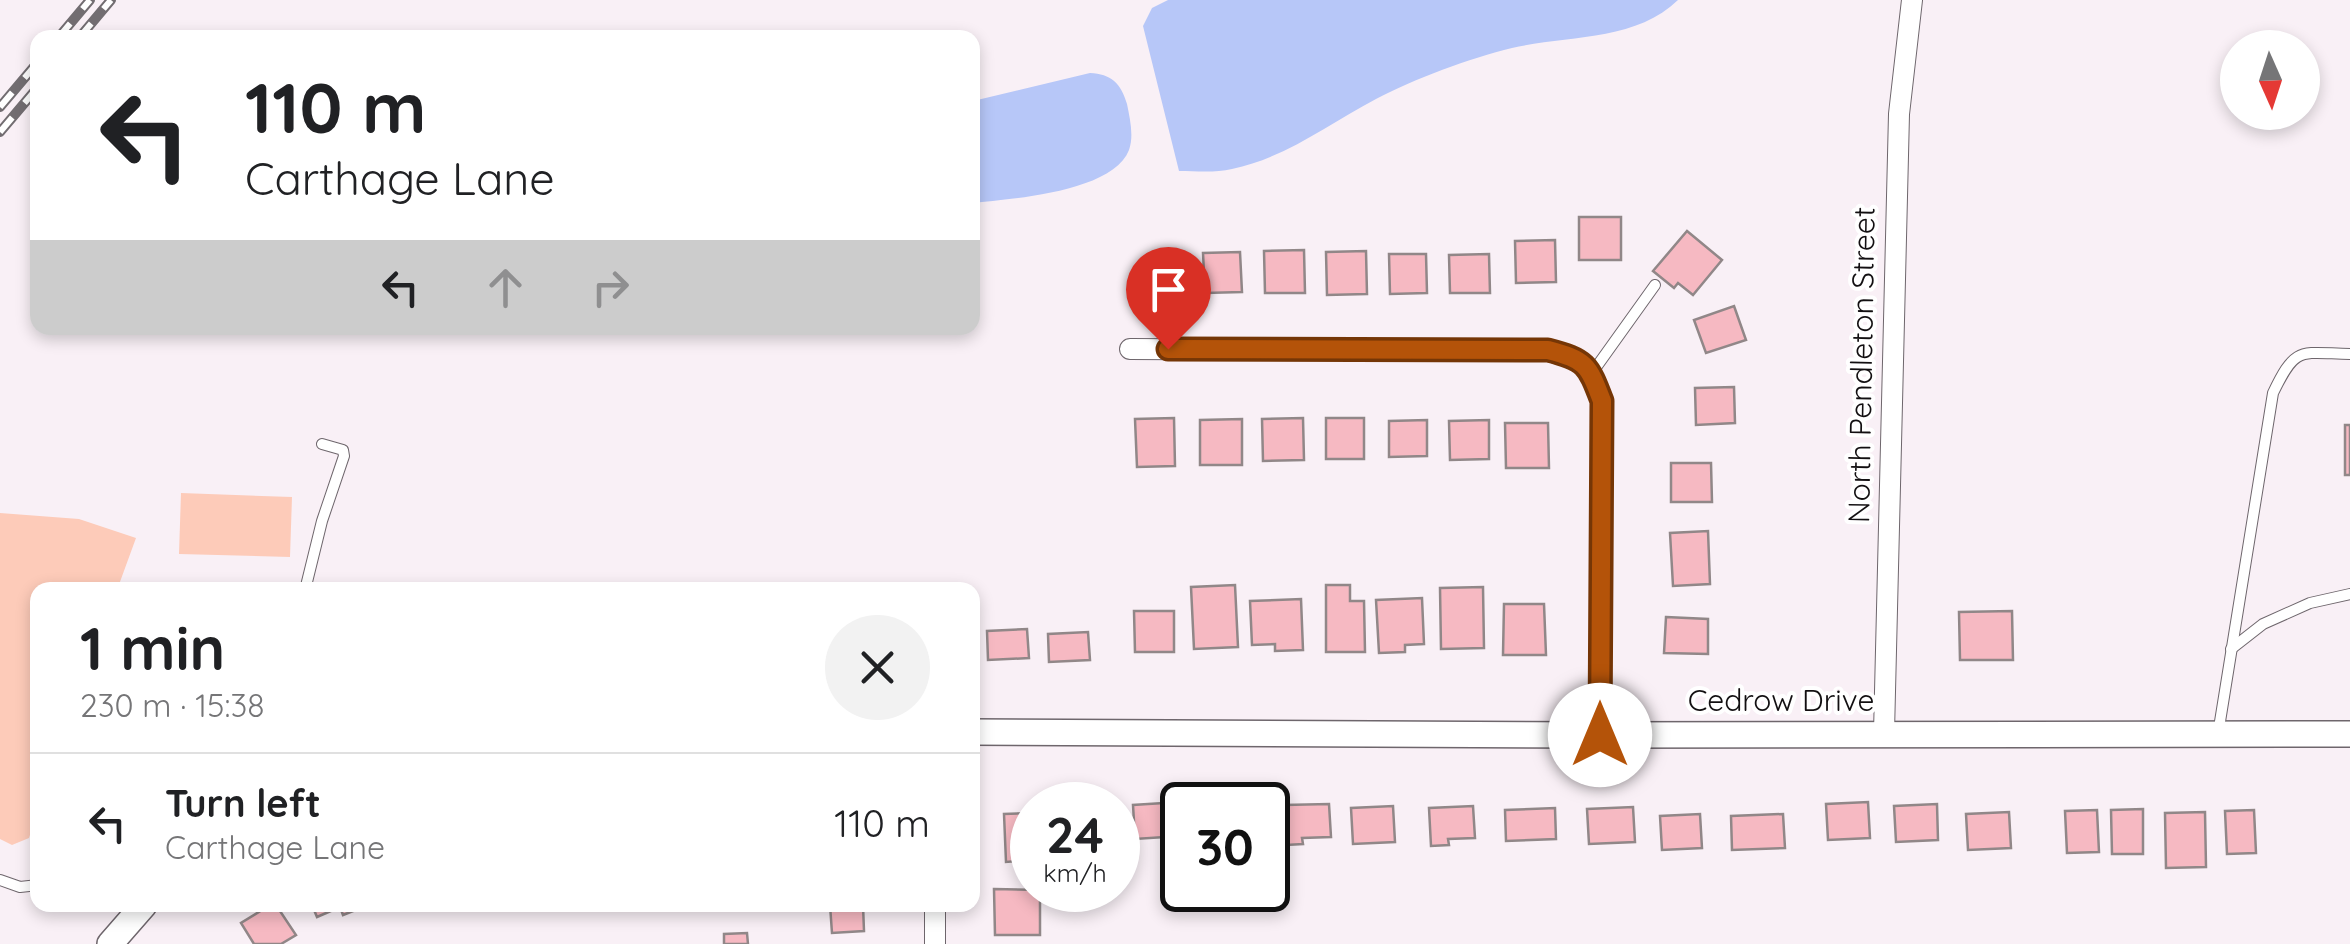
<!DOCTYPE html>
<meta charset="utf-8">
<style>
:root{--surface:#fff;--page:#f2f2f2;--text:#202124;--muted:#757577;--line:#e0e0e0}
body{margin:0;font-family:Quicksand,sans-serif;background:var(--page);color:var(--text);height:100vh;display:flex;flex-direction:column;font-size:38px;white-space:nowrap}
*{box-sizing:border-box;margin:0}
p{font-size:32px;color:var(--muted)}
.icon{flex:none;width:55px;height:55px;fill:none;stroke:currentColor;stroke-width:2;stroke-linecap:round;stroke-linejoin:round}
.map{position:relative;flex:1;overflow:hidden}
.panel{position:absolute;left:30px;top:582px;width:950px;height:330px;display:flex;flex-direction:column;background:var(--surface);border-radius:20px;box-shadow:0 5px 15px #0003}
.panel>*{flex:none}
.guide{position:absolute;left:30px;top:30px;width:950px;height:305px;border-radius:20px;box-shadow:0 5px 15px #0003;background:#fff;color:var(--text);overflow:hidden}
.needle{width:65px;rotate:177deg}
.buttons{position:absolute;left:2220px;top:30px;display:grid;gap:20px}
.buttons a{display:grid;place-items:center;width:100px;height:100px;border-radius:50%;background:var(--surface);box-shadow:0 5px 15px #0003;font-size:50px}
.speed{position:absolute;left:1010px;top:782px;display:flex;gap:20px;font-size:50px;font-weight:700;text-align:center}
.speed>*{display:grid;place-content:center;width:130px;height:130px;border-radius:50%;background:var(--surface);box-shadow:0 5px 15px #0003;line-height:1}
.speed small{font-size:25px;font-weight:400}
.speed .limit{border:5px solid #111;border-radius:15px;background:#fff;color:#111}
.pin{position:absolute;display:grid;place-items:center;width:85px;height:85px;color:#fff;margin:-102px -42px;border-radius:50% 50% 50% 0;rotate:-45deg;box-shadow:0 0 10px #0007}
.pin .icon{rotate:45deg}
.me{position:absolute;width:110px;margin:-55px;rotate:0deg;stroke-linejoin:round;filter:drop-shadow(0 0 8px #0008)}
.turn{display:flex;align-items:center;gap:35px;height:210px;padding:0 50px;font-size:45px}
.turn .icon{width:130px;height:130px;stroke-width:2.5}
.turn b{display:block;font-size:70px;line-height:85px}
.lanes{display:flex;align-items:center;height:95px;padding:0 50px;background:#0003;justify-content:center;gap:50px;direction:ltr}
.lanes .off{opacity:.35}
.round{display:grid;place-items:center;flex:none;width:105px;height:105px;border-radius:52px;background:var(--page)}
.overview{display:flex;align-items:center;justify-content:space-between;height:170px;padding:0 50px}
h1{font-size:60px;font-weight:700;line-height:75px}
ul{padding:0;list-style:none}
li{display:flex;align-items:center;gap:30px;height:140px;padding:0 50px;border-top:2px solid var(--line)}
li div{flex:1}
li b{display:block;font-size:38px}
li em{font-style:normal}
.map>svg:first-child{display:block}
</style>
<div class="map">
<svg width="2350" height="944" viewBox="0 0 2350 944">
<rect width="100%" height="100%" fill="#f9f0f6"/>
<g fill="#fdcbb9">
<polygon points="181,493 292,497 290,557 179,554"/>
<polygon points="0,513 79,519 136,538 117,590 38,590 37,813 29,838 12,845 0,839"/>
</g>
<g fill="#b7c7f8">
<path d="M1168,0H1678C1635,42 1567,35 1512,48C1470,58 1414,79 1376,99C1329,124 1285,158 1232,169C1215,173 1196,171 1179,171L1143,26L1152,8Z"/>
<path d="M1090,73C1111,74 1121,83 1127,104C1130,119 1134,136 1129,150C1113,192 1011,199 973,203V101Z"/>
</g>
<g fill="#f6b9c2" stroke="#918788" stroke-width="2.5">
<rect x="1579" y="217" width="42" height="43"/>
<polygon points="1687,231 1722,260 1693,295 1678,283 1674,288 1653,271"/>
<polygon points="1555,240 1556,282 1516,283 1515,241"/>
<polygon points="1304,250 1305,293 1265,293 1264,251"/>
<polygon points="1366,251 1367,294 1327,295 1326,252"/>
<polygon points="1240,252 1242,292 1205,293 1203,253"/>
<polygon points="1180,253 1181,290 1150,291 1149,254"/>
<polygon points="1389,254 1426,254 1427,293 1390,294"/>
<polygon points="1489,254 1490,293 1450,293 1449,255"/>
<polygon points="1734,306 1746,340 1706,353 1694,320"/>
<polygon points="1734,387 1735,423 1696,425 1695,388"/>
<polygon points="1174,418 1175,466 1137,467 1135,419"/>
<polygon points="1303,418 1304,460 1263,461 1262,419"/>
<rect x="1326" y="418" width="38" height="41"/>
<polygon points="1242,419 1242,465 1200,465 1200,420"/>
<polygon points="1427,420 1427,456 1389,457 1389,421"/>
<polygon points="1489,420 1489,459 1450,460 1449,421"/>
<polygon points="1505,423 1548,423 1549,468 1506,468"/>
<rect x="2345" y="425" width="5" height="50"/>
<polygon points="1671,463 1711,463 1712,502 1671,502"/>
<polygon points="1708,531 1710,584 1673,586 1670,533"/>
<polygon points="1235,585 1238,647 1194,649 1191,587"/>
<polygon points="1326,585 1350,585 1350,601 1364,601 1365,652 1326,652"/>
<polygon points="1483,587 1484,648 1441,649 1440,588"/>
<polygon points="1422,598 1424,644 1405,645 1405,652 1379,653 1376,600"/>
<polygon points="1301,599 1303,650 1275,651 1275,644 1252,645 1250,601"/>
<polygon points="1504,604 1544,604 1546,655 1503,655"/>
<polygon points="1134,611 1174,611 1174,652 1135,652"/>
<polygon points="2012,611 2013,660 1960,660 1959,612"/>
<polygon points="1666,617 1708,619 1708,654 1664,653"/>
<polygon points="1027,629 1029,658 988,660 987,631"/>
<polygon points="1088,632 1090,660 1049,662 1048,634"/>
<polygon points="1179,802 1180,836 1135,839 1133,805"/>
<polygon points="1868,802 1870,838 1828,840 1826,804"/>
<polygon points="1329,804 1331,837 1302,838 1303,844 1286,845 1284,805"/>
<polygon points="1937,804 1938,840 1896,842 1894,806"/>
<polygon points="1393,806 1395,842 1353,844 1351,808"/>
<polygon points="1473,806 1475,838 1448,839 1449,845 1431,846 1429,808"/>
<polygon points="1633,807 1635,842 1589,844 1587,809"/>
<polygon points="1555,808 1556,839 1506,841 1505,810"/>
<polygon points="2143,809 2143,854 2112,854 2111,810"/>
<polygon points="2097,810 2099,852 2067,853 2065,811"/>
<polygon points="2254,810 2256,853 2227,854 2225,811"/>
<polygon points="2009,812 2011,848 1968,850 1966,814"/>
<polygon points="2205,812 2206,867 2166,868 2165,813"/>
<polygon points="1032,813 1032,860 1006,862 1004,814"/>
<polygon points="1700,814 1702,848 1662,850 1660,816"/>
<polygon points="1783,814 1785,848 1732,850 1731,816"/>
<polygon points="994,889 1040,890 1040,935 995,935"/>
<polygon points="270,905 276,905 296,935 281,944 254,944 241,923"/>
<polygon points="312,905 362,905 363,907 343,915 340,907 317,917"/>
<polygon points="830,905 863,905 864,931 832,933"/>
<polygon points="747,933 748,944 724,944 724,934"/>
</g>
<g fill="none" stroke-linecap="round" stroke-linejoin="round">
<g stroke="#6e666c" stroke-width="12">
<g id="service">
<polyline points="1592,373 1655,285"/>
<polyline points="305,590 322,521 344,456 343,450 322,444"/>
<polyline points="2231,649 2263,624 2310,603 2350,594"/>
<path d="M2218,734L2273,393C2296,345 2300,353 2350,354"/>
<polyline points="0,880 20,887 38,885"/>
</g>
</g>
<g stroke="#6e666c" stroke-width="22">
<g id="minor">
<path d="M1130,349L1548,351C1587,360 1588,364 1602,401L1600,735"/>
<polyline points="1884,733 1899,114 1912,0"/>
<polyline points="935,905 935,944"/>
</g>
</g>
<g stroke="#6e666c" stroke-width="28">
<g id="tertiary">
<polyline points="972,732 1600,735 2350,734"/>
<polyline points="110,944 144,905"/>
</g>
</g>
<use href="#service" stroke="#fff" stroke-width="10"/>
<use href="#minor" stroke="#fff" stroke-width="20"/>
<use href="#tertiary" stroke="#fff" stroke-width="25"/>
<g stroke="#726d71" stroke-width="10">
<g id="rail">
<polyline points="58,38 90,0"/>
<polyline points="79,38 111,0"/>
<polyline points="0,107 38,62"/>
<polyline points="0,132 38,87"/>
</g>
</g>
<use href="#rail" stroke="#fff" stroke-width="6" stroke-dasharray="19" stroke-linecap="butt"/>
</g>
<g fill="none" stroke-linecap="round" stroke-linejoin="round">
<g stroke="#753606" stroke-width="25">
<path id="route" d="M1168,349L1548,350C1586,360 1588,364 1602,401L1600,735"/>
</g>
<use href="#route" stroke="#b45309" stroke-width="18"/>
</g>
<g text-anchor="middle" stroke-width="8" stroke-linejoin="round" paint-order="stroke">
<g font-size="30" fill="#120f11" stroke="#fff">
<text transform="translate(1862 365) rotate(-89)" y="10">North Pendleton Street</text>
<text x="1781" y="711">Cedrow Drive</text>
</g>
</g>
</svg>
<div class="buttons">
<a><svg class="needle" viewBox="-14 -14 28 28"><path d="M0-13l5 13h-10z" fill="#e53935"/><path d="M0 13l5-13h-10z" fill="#757577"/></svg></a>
</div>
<div class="speed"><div>24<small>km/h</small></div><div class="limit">30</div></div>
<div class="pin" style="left:1168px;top:349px;background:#d93025"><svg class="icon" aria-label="arrive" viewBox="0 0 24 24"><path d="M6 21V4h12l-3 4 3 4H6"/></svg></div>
<svg class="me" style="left:1600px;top:735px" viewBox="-20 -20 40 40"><circle r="19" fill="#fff"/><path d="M0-13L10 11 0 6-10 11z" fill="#b45309"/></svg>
<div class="guide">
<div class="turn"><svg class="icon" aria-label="left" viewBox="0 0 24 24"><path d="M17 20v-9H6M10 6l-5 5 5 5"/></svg><div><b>110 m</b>Carthage Lane</div></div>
<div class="lanes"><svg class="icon" aria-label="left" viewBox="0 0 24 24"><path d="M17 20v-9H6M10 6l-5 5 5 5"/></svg><svg class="icon off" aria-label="ahead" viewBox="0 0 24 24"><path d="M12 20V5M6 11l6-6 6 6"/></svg><svg class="icon off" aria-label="right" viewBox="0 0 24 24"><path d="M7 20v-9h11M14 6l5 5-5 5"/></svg></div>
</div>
<section class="panel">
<div class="overview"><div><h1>1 min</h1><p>230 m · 15:38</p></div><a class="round"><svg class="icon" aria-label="close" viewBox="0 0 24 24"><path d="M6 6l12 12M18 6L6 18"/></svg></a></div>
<ul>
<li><svg class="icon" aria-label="left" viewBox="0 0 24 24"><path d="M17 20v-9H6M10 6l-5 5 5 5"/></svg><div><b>Turn left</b><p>Carthage Lane</p></div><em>110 m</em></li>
</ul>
</section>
</div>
